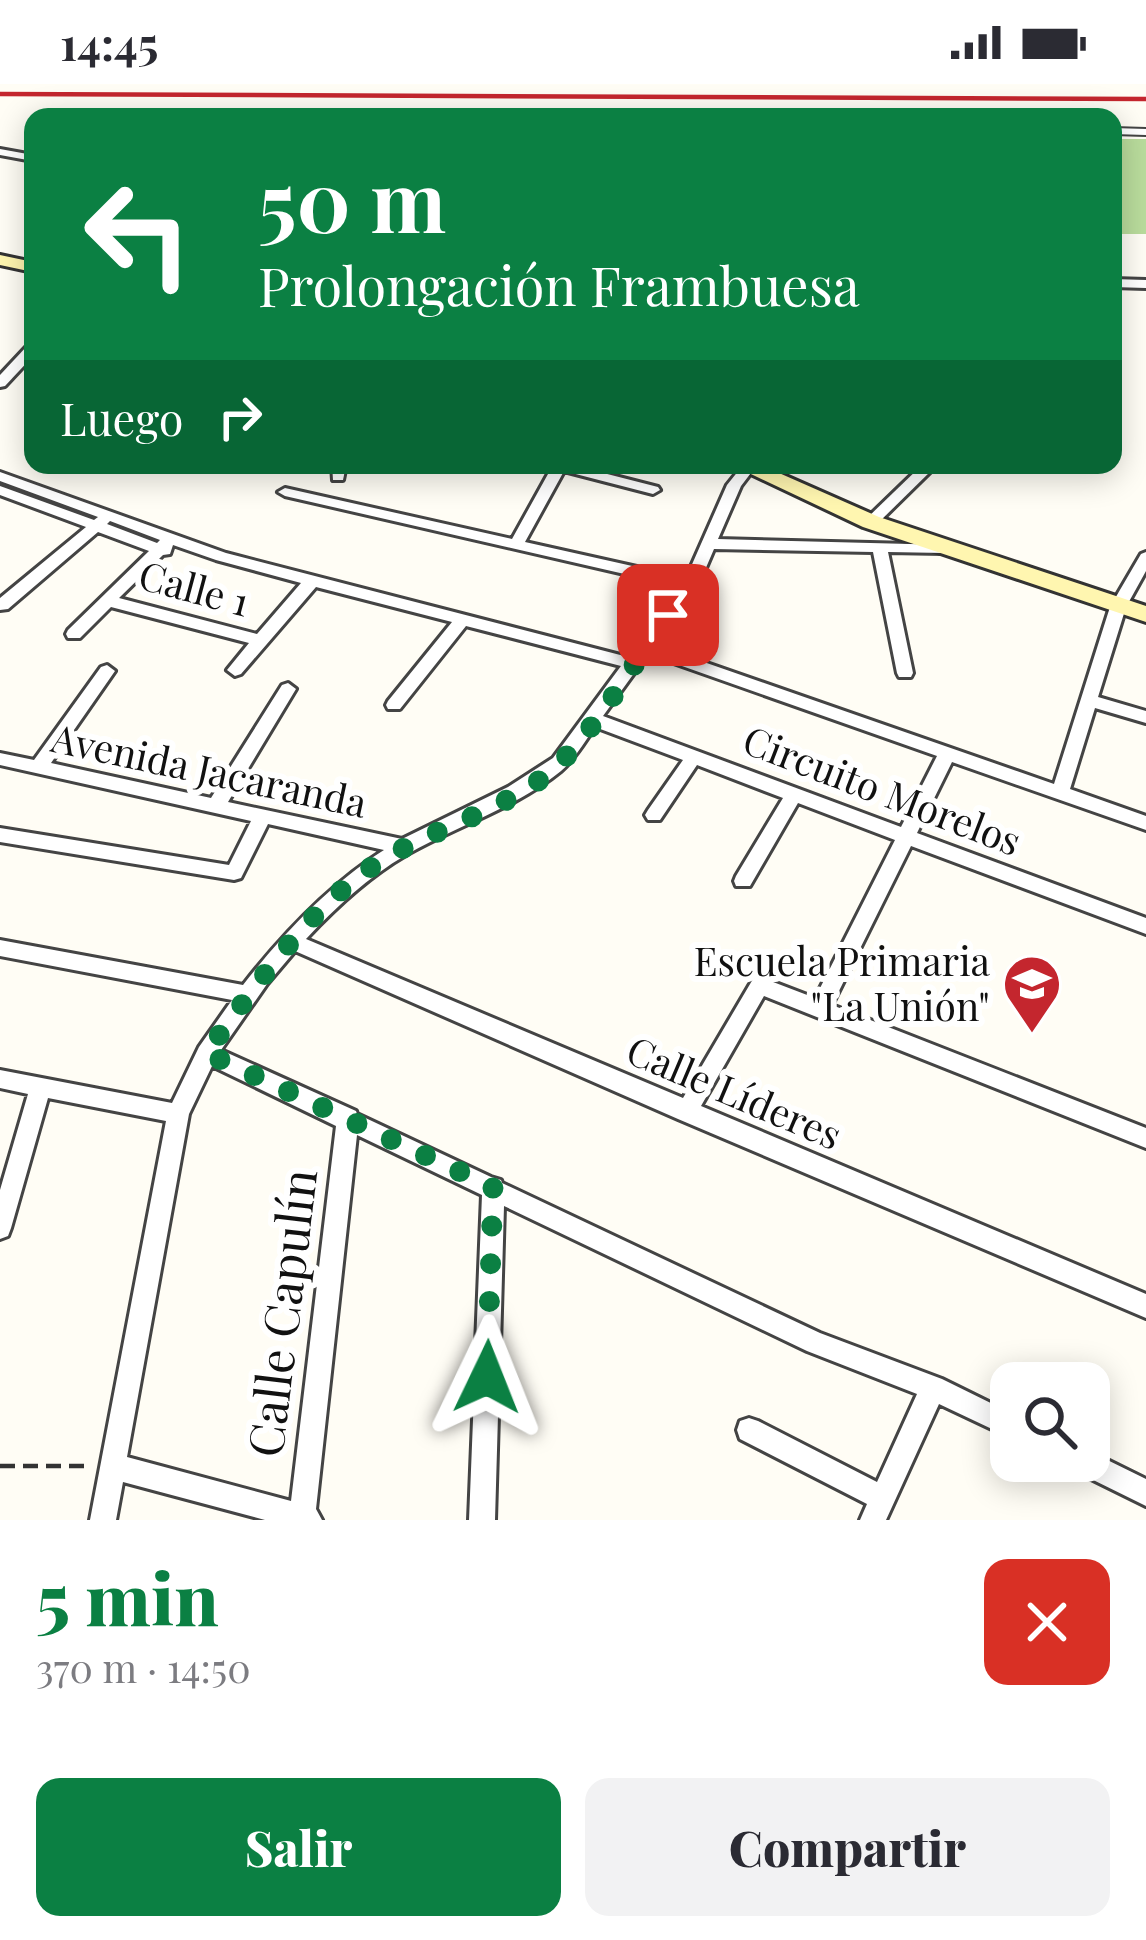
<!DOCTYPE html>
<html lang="es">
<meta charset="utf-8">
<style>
:root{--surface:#fff;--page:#f2f2f3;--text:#2b2b33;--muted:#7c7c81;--accent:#0b8043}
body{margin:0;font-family:"Playfair Display",serif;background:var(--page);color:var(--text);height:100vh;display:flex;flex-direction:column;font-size:45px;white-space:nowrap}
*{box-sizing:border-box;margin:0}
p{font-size:39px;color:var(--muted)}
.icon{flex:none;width:66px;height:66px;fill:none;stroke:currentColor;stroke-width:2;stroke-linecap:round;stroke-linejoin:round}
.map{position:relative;height:1436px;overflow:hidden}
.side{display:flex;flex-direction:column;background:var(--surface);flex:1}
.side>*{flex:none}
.guide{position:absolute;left:24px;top:24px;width:1098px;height:366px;border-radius:24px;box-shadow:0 6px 30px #0003;background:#0b8043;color:#fff;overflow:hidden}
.fabs{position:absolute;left:990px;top:1278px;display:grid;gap:24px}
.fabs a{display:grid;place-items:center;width:120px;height:120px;border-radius:24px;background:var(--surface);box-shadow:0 6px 30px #0003;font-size:60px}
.pin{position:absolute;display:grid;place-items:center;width:102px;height:102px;color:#fff;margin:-51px;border-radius:24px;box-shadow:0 6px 18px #0006}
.me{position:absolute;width:132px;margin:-66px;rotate:2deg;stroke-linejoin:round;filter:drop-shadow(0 0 9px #0008)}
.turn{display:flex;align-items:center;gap:42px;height:252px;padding:0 36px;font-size:54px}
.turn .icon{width:156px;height:156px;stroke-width:2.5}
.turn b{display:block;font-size:84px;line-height:102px}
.then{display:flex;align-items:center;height:114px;padding:0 36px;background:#0003;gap:24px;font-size:45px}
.round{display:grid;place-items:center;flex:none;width:126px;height:126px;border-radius:24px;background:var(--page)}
.head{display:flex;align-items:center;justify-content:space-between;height:204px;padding:0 36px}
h1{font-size:72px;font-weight:800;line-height:90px;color:var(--accent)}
.action{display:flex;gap:24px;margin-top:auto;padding:24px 36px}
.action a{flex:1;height:138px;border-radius:24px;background:var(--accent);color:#fff;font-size:48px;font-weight:800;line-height:138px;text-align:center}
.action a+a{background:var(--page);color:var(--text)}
.status{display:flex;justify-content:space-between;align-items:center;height:84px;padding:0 60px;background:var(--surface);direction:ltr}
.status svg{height:33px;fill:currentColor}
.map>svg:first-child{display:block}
</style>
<div class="status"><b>14:45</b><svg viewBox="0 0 49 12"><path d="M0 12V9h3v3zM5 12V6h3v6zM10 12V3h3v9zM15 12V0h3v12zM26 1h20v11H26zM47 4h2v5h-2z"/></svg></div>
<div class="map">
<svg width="1146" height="1436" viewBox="0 0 1146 1436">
<rect width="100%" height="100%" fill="#fffdf5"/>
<rect fill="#b9dc9c" x="1113" y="55" width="33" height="95"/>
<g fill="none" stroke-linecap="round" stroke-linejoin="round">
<g stroke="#444" stroke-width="10">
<polyline id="lane" points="1113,47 1146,48"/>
</g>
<g stroke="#444" stroke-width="6">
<g id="street">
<polygon points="0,65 33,71 33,77 0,71"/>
<polygon points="1113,195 1146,196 1146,204 1113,203"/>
<polygon points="33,260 33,272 5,302 0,303 0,291 28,261"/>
<polygon points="332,381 346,381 343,396 333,396"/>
<path d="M553,381H572L658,403L660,406L653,410L564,387L525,458L686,494L727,401L743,381H757L741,402L718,455L949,461L952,464L944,469L888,468L913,589L911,593H899L897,589L873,468L714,465L699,500L655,561L1054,700L1110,523L1141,470L1146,468V487L1126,523L1098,613L1146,627V639L1095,624L1070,705L1146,732V746L952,678L917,749L1146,834V850L911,762L832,921L1146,1044V1064L764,912L701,1022L1146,1210V1234L678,1035L295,867L267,900L221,966L356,1027L357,1030L491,1093L501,1096L502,1099L820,1249L942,1295L1011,1329V1354L939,1320L886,1436H860L867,1420L740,1355L737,1346L740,1337L749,1334L758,1337L877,1398L917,1310L807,1267L504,1122L495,1436H469L482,1111L357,1051L316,1425L322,1436H265L123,1398L116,1436H90L166,1037L48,1014L11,1144L8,1152L0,1155V1106L28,1010L0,1004V986L172,1019L199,963L232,916L0,872V856L243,901C283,850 329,801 384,766L268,740L241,794L234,796L0,758V744L229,781L251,737L0,681V669L34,676L101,583L107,581L115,587L51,679L211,714L282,601L288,599L296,605L228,718L402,755L508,703L553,674L621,582L466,542L400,625H388L386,621L388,617L452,538L316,503L241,590L235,592L227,586L249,559L111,523L80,554H68L66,550L68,546L149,467L98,448L8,525L0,526V514L86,443L0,411V402L94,436L98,433L0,397V388L226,469L628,573L681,503L285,412L278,408L285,404L512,455ZM110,437L160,456L157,459L107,440ZM173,461L216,476L301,499L257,550L119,514L163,471L170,470ZM648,570L937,672L901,743L603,632ZM595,643L683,676L648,726L645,731L648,736H660L697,681L783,714L736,792L734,797L736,802H750L798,719L895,756L815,914L760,893L753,895L683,1014L306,855C336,823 368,793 406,771C456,742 516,724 561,687C575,675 585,657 595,643ZM212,982L336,1042L291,1417L127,1373L189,1030Z"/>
<polygon points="922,381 937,381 876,441 866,441 866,435"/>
<polygon points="1089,1367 1146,1395 1146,1422 1073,1386 1069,1377 1089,1377"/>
</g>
</g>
<g stroke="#333" stroke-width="6">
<g id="secondary">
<polygon points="0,171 33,178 33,188 0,181"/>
<polygon points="732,381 761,381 879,433 1146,522 1146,538 863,443"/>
</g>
</g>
<polyline stroke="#333" stroke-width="4.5" stroke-dasharray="15 8" stroke-linecap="butt" points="0,1382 90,1382"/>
<use href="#lane" stroke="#fff" stroke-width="6"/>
<use href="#street" fill="#fff" fill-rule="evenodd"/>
<use href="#secondary" fill="#fff6b0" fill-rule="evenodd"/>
<polyline stroke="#c4262e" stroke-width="4.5" points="0,10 1146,15"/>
</g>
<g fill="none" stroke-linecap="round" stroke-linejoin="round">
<path stroke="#0b8043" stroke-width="21" stroke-dasharray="0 37.8" d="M487,1293L493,1103L206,969C254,905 308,824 376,780C431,744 515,724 560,679C602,636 633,580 668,531"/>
</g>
<defs>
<g id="school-pin" transform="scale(3)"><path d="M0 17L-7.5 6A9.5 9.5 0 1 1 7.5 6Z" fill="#c4262e" stroke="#fff"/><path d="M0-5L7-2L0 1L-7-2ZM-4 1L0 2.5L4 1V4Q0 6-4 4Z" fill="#fff"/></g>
</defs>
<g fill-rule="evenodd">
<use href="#school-pin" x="1032" y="900"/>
</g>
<g text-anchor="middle" stroke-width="12" stroke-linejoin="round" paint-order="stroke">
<g font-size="39" fill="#111" stroke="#fff">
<text transform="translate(194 505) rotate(15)" y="14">Calle 1</text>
<text transform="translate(209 687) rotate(12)" y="14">Avenida Jacaranda</text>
<text transform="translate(882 707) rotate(21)" y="14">Circuito Morelos</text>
<text transform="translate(734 1009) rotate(23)" y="14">Calle Líderes</text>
</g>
<g font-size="39" fill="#111" stroke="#fff" text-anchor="end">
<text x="990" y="892">Escuela Primaria<tspan x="990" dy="45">"La Unión"</tspan></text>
</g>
<g font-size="48" fill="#111" stroke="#fff">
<text transform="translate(283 1229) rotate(-83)" y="17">Calle Capulín</text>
</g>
</g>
</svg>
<div class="fabs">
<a><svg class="icon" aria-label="search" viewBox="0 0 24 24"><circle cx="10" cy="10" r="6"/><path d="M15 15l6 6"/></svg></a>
</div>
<div class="pin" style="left:668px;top:531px;background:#d93025"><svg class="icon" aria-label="arrive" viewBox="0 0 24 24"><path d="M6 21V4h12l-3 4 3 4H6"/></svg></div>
<svg class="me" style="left:487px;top:1293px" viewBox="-20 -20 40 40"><path d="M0-17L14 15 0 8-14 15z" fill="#0b8043" stroke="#fff" stroke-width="4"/></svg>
<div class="guide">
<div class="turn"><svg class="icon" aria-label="left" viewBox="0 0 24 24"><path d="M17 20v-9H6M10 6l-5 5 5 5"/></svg><div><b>50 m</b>Prolongación Frambuesa</div></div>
<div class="then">Luego<svg class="icon" aria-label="right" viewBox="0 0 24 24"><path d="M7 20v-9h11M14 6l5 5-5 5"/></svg></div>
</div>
</div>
<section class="side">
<div class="head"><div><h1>5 min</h1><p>370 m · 14:50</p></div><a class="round" style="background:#d93025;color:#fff"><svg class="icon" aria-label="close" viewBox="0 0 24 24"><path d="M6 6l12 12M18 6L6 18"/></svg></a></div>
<div class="action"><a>Salir</a><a>Compartir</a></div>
</section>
